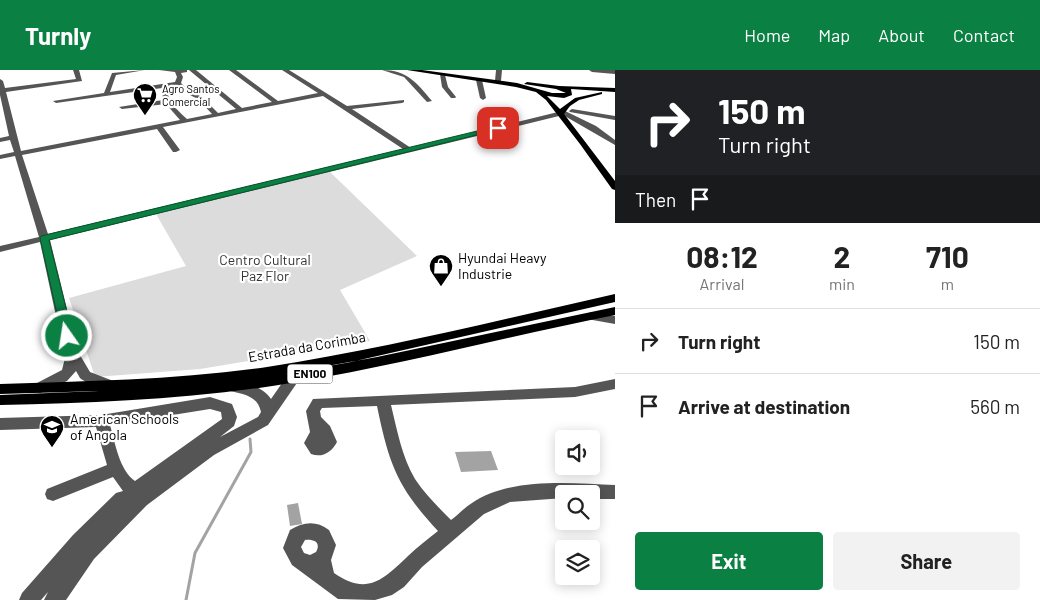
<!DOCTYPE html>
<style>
:root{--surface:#fff;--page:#f2f2f2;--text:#222;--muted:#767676;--line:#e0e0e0;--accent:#0b8043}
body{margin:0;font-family:Barlow,sans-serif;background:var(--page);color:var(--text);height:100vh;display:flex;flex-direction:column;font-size:19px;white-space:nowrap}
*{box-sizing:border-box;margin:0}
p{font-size:16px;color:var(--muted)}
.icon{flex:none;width:28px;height:28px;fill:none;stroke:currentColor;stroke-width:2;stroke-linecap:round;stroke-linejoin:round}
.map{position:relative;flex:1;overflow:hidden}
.sheet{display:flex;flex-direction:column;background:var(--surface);width:425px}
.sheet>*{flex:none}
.hud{background:#202124;color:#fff;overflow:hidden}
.buttons{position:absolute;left:555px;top:360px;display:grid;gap:10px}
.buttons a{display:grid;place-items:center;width:45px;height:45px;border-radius:5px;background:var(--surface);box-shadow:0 2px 12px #0003;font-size:25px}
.pin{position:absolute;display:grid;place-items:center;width:42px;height:42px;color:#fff;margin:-21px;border-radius:10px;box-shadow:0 2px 8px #0006}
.me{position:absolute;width:55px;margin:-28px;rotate:347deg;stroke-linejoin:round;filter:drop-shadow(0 0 4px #0008)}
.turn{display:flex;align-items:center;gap:18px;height:105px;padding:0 20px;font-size:22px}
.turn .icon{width:65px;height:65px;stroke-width:2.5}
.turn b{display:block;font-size:35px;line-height:42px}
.then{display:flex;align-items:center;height:48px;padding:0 20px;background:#0003;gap:10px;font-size:19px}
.eta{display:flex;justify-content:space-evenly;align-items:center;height:85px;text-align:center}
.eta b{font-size:30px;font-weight:700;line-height:35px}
.button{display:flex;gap:10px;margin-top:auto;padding:10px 20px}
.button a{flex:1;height:58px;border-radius:5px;background:var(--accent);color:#fff;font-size:20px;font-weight:700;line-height:58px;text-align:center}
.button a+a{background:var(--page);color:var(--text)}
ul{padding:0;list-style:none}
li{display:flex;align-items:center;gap:15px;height:65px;padding:0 20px;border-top:1px solid var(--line)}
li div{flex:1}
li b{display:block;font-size:19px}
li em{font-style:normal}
header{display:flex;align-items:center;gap:30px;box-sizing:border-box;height:70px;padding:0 25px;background:var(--accent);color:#fff}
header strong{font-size:24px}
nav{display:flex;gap:28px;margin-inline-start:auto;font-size:18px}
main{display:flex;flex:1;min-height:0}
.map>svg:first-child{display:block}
</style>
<header>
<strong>Turnly</strong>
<nav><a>Home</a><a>Map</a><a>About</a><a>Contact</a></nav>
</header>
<main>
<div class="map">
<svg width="615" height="530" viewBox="0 0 615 530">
<rect width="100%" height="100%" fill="#fff"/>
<polygon fill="#dcdcdc" points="329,101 417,186 340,220 370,271 200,299 95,307 69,228 186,196 156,144"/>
<g fill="#a3a3a3">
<polygon points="491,381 498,400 461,402 455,382"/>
<polygon points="298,433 302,454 290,456 287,435"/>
</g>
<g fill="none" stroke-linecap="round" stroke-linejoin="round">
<polyline stroke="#a3a3a3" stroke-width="3" points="186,530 195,483 251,382 250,369"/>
<g fill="#555" fill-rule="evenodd">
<path d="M73,0H79L82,11L6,22L21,81L180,50L166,34L122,39L119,37L163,30L162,18L56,33L53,31L104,23L112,3L145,0L116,5L110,22L175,12L177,7L175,2L159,0H187V2L181,3L183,7L181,13L188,20L202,27L218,43L236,39L189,0H196L242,38L272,32L229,0H236L278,31L318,23L282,0H289L347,36L404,30V32L402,33L352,39L411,78L558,42L559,40L561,39L596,56L615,70V75L563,45L50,170L77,280L90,302L116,312L118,316L116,320C109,322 85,313 80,308C80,308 76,301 76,301L67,311L40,323L35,322L33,318L35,314L62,300L65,288L40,172L0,182V176L39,167L15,86L0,89V85L14,82L10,70L0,72V68L9,66L0,25V9L3,11L5,18L76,9ZM177,15L184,22L198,29L212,44L187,49C178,40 165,31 169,17ZM323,26L403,79L48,164L22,85L157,59L173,82H176L180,80L163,57Z"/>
<path d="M382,0C407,0 417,13 432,31L427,32L404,7Z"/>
<polygon points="496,0 502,0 501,11 498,13 495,11"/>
<polygon points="589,0 615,0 615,4 592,2"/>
<polygon points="440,4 445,5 448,17 456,27 455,28 451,28 442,17"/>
<polygon points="479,8 482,10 486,28 483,30 480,28 476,10"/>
<polygon points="572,39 615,46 615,50 570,42 569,41"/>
<polygon points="591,242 615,246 615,254 587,249 585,246"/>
<path d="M294,302L299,303L301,307L268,355L214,385L147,435L94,489L66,530H44L48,522L41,530H19L22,523L73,465L116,423L123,421L113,407L53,431L47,429L45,424L47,419L107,395L96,357L0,360V348L101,345L210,327L232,334L237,347L234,356L220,367L258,347L261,342C257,324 241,324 226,320L224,316L226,312C240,308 263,317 271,329L289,303ZM210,339L221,342L222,349L135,411C119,400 115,372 110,355Z"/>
<path d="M615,309V319L575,327L391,335C397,360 402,387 415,409C425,424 438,437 451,450C458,445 464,438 472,433C510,407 571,413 615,415V429H591V424H564V428L510,432L484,444L422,497L404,517L392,525L375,530L338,529L292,495L283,478L290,460C303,452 316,450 329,460L336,475L331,490L334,503C367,526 383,510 408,486C417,477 428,469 438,461C397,417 389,394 377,336L322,338L320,341L321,347L330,356L337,372C331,383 322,388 311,384L304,373L310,362L306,341L313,329L575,317ZM305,470C315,469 321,473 316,482L310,485L304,483L301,477Z"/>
</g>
<g fill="#000" fill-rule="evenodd">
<polygon points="407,0 422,0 517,13 552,23 566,23 556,19 524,14 527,12 559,16 615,18 615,22 571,19 572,25 564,28 547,26 560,39 575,28 602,22 602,24 579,30 570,36 564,44 615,111 615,120 612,119 580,74 546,30 536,22 516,17"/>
<path d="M615,224V232L351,292L278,305L377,287L615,237V245C509,266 404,294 297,312C199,329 99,333 0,335V325L99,321L0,324V314C89,311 179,310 267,297C384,279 500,250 615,224Z"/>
</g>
</g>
<polygon fill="#0b8043" stroke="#07532c" points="498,56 501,56 501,59 49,170 73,266 67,270 62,266 40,168 41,166"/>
<defs>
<g id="supermarket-pin" transform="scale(1.25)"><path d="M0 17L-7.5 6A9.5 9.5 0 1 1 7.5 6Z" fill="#000" stroke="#fff"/><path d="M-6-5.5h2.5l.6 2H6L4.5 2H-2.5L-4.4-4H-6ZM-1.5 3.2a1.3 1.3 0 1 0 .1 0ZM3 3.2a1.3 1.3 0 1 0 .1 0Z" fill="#fff"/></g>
<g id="shop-pin" transform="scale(1.25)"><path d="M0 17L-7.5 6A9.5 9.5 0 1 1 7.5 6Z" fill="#000" stroke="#fff"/><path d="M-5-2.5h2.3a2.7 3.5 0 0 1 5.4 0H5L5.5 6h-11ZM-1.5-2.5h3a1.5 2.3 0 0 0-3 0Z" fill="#fff"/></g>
<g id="school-pin" transform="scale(1.25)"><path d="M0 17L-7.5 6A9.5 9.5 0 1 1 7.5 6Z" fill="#000" stroke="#fff"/><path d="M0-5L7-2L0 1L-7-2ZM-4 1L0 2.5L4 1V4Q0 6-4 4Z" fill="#fff"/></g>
</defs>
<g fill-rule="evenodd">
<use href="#supermarket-pin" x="145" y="25"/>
<use href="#shop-pin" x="441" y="196"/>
<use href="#school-pin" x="52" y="357"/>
</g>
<g text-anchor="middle" stroke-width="4.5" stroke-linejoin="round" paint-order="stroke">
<g font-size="11" fill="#000" stroke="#fff" text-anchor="start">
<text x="162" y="23">Agro Santos<tspan x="162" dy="13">Comercial</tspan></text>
</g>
<rect fill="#fff" stroke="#4c4c4c" stroke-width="1" x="287.5" y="294.5" width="45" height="19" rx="4"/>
<g font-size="12" font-weight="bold" fill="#000">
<text x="310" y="308">EN100</text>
</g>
<g font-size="14" fill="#000" stroke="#fff" text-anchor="start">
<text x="458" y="193">Hyundai Heavy<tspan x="458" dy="16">Industrie</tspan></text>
<text x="70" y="354">American Schools<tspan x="70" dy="16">of Angola</tspan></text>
</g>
<g font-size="14" fill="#333" stroke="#fff">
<text x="265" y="195">Centro Cultural<tspan x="265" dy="16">Paz Flor</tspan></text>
</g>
<g font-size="14" fill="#000" stroke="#fff">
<text transform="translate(307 277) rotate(-10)" y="5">Estrada da Corimba</text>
</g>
</g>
</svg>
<div class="buttons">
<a><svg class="icon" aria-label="sound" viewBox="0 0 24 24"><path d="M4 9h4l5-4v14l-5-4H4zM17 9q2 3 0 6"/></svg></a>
<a><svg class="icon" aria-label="search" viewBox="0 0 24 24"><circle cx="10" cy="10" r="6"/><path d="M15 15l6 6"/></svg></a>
<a><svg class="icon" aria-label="layers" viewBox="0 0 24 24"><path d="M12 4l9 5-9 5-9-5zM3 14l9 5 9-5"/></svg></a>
</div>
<div class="pin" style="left:498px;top:58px;background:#d93025"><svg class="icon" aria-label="arrive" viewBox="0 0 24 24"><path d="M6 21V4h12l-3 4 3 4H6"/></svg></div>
<svg class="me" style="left:67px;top:266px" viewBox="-20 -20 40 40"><circle r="17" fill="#0b8043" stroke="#fff" stroke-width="3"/><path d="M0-11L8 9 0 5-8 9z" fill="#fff"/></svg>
</div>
<section class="sheet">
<div class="hud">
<div class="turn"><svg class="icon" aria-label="right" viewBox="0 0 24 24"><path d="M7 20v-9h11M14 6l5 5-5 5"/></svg><div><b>150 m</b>Turn right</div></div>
<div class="then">Then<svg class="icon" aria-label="arrive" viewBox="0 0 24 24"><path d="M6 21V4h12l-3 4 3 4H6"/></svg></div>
</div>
<div class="eta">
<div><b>08:12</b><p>Arrival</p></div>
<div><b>2</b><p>min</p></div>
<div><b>710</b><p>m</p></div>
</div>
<ul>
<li><svg class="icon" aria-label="right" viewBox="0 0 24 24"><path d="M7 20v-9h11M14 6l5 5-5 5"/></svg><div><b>Turn right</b></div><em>150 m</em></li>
<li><svg class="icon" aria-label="arrive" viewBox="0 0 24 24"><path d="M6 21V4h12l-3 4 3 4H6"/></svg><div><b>Arrive at destination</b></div><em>560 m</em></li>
</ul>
<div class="button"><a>Exit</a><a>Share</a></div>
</section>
</main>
